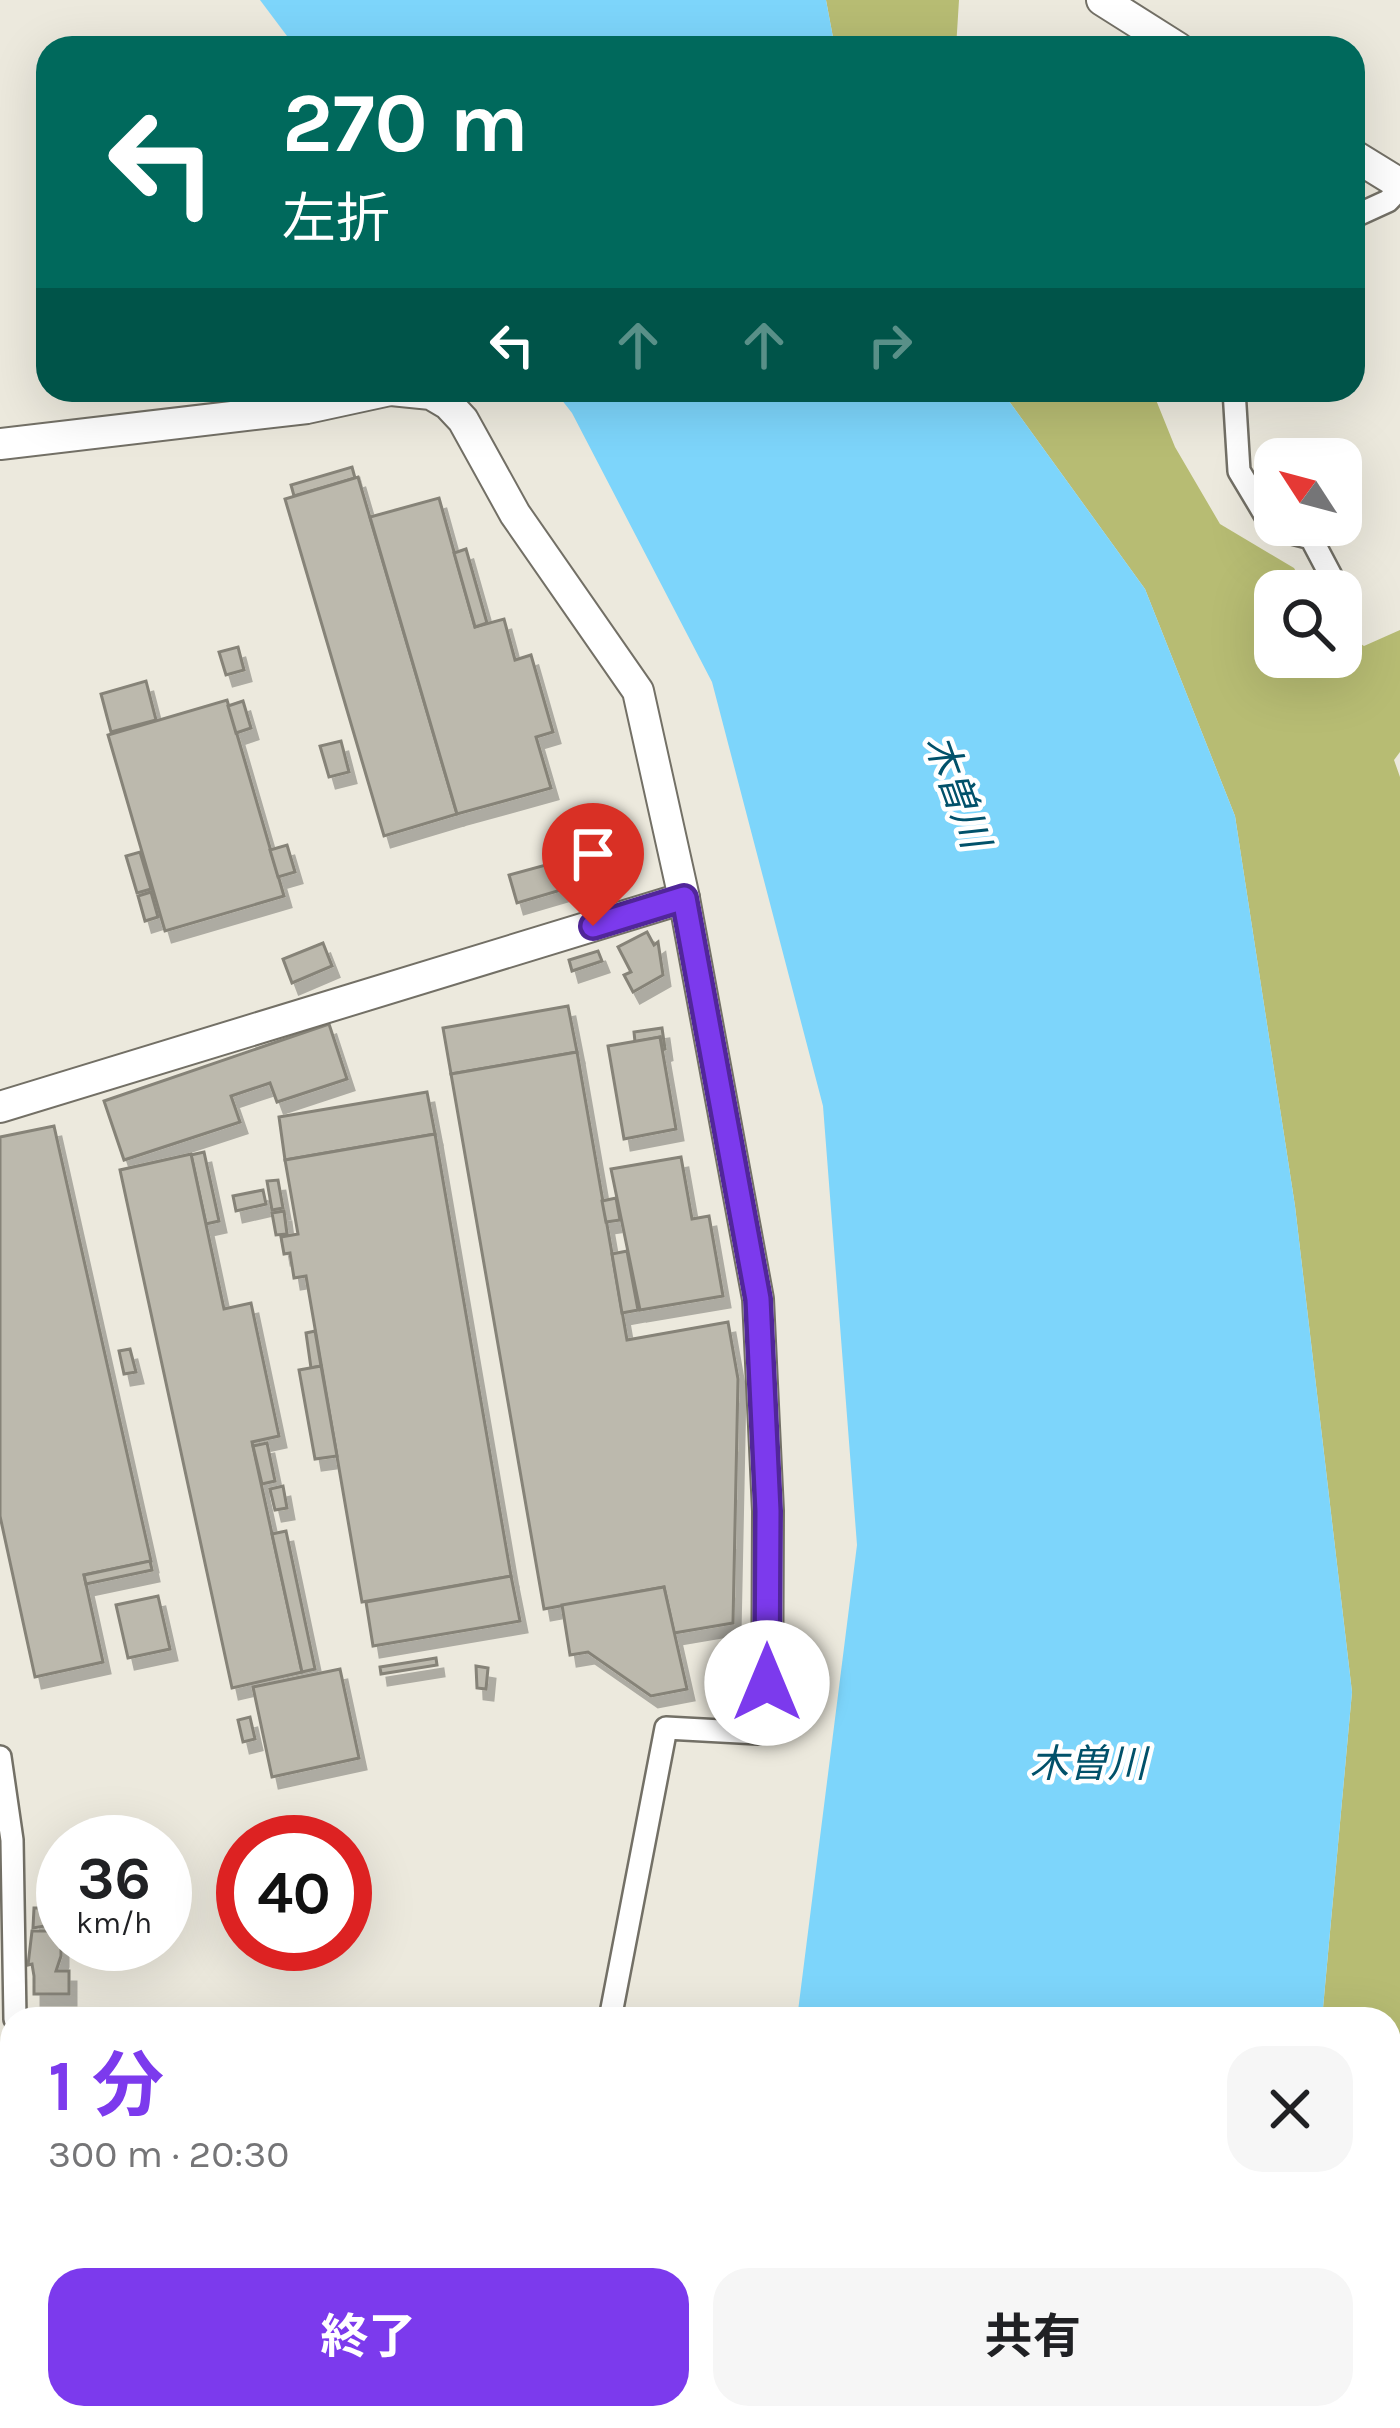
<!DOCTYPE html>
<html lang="ja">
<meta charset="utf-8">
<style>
:root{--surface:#fff;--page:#f6f6f6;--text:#202124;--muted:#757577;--accent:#7c3aed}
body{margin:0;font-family:Karla,"Noto Sans JP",sans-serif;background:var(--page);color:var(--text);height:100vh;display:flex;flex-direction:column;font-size:45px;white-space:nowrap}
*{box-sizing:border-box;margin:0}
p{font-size:39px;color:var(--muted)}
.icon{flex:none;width:66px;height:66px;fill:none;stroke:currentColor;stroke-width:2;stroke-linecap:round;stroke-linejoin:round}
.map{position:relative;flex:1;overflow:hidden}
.sheet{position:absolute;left:0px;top:2007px;width:1401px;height:423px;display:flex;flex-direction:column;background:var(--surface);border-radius:36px 36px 0 0;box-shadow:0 12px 48px #0002}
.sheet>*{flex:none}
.hud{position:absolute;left:36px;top:36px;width:1329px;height:366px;border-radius:36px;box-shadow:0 12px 48px #0002;background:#00695c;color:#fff;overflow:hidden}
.needle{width:78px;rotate:306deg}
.tools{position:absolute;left:1254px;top:438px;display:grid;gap:24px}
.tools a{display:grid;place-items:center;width:108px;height:108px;border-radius:24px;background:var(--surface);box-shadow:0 12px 48px #0002;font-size:60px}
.speed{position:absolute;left:36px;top:1815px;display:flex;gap:24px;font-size:60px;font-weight:700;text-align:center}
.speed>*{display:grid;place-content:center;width:156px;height:156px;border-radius:50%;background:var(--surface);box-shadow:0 12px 48px #0002;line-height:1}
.speed small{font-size:30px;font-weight:400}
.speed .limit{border:18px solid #d22;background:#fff;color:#111}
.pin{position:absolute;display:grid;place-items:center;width:102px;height:102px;color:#fff;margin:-123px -51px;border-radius:50% 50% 50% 0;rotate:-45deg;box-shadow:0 0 12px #0007}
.pin .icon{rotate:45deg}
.me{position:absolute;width:132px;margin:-66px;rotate:0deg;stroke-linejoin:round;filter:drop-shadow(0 0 9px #0008)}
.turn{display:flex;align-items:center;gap:42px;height:252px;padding:0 48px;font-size:54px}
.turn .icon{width:156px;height:156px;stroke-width:2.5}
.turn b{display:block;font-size:84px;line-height:102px}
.lanes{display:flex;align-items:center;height:114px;padding:0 48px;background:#0003;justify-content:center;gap:60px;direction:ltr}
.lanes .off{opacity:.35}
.round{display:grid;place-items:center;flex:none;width:126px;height:126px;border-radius:36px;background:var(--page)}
.overview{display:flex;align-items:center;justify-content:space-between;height:204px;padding:0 48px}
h1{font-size:72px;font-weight:700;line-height:90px;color:var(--accent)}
.cta{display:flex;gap:24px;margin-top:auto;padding:24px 48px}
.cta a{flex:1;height:138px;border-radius:36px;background:var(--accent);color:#fff;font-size:48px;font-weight:700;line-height:138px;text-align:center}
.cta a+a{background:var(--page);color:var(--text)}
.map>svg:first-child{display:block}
</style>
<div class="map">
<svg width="1400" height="2428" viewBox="0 0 1400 2428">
<defs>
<filter id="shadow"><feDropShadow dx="7" dy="11" stdDeviation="0" flood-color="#0004"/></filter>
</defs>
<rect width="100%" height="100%" fill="#ece9dd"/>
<g fill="#b7bc73">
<polygon points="826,0 959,0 956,48 835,48"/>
<polygon points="1001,390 1152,390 1175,447 1220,524 1294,568 1307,591 1275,591 1275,657 1341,657 1341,631 1364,646 1400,630 1400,752 1394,760 1400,777 1400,2266 1389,2283 1389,2019 1322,2019 1352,1692 1295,1206 1235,816 1145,589"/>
<polygon points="1189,2418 1301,2418 1297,2428 1185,2428"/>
</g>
<g fill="#7dd5fb">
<polygon points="260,0 826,0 835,48 296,48"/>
<polygon points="554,390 1001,390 1145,589 1235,816 1295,1206 1352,1692 1322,2019 797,2019 857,1545 823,1106 712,682 572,413"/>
<polygon points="736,2418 1189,2418 1185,2428 734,2428"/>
</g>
<g fill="#bcb9ad" stroke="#868378" stroke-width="3" filter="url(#shadow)">
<polygon points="352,467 355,478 294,496 291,485"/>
<polygon points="358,477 457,814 384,836 285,499"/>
<polygon points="439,498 475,627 504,619 515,660 531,655 553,732 536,737 551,788 457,814 370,517"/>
<polygon points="466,549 487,623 475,627 454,553"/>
<polygon points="238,647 244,670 226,675 219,652"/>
<polygon points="146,681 156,720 111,732 101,694"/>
<polygon points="227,700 284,896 165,931 108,735"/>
<polygon points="243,701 251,728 236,733 228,706"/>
<polygon points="341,741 349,772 329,777 320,746"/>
<polygon points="600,829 603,843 588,847 584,834"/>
<polygon points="287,845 295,872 278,877 270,850"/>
<polygon points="140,852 151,889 137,893 126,856"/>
<polygon points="553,863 561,890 517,903 509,875"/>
<polygon points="151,892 158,917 145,921 138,896"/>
<polygon points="647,932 654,945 658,942 663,975 633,992 624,975 631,972 618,947"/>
<polygon points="323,943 332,966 292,983 283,959"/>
<polygon points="598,951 602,961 572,971 569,960"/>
<polygon points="568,1006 577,1052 451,1074 443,1028"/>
<polygon points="329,1024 347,1079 277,1102 270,1083 231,1096 240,1122 124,1160 104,1101"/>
<polygon points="662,1028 665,1049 662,1050 660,1037 635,1042 634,1032"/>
<polygon points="660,1037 676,1129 624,1139 608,1046"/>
<polygon points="577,1052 627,1340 728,1322 738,1379 733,1623 674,1633 664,1587 544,1609 451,1074"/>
<polygon points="427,1092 435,1134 285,1160 279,1117"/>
<polygon points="54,1126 151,1561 84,1575 103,1662 35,1677 0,1516 0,1137"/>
<polygon points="435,1134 511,1576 362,1602 306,1276 294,1278 290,1253 284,1254 281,1237 298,1234 285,1160"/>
<polygon points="204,1152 219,1221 206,1224 191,1155"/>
<polygon points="191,1154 224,1309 251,1303 279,1436 252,1442 302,1672 232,1688 120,1170"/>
<polygon points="681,1157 692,1219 709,1216 723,1296 640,1310 611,1169"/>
<polygon points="278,1180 283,1208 272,1210 267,1181"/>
<polygon points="263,1190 266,1204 236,1211 233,1196"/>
<polygon points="616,1198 620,1220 606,1222 602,1201"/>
<polygon points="284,1211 287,1234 276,1235 272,1213"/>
<polygon points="627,1251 638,1310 622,1313 612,1254"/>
<polygon points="315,1331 321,1366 311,1368 306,1333"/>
<polygon points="130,1349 136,1372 124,1374 119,1351"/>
<polygon points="321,1366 337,1456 315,1459 299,1370"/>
<polygon points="267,1443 275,1481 262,1484 253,1446"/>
<polygon points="283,1486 287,1508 275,1510 270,1489"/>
<polygon points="286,1531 315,1669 302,1672 272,1534"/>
<polygon points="150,1561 152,1570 86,1584 84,1575"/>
<polygon points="511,1576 520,1621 373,1646 366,1602"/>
<polygon points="664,1587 687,1689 651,1696 588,1652 570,1655 562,1605"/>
<polygon points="158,1596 170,1649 128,1658 116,1605"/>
<polygon points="436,1658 437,1665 381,1674 380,1667"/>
<polygon points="476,1666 488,1668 486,1689 477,1688"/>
<polygon points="340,1669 359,1758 272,1777 253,1687"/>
<polygon points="250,1717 255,1739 243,1742 238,1720"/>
<polygon points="51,1903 63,1903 63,1931 51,1928"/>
<polygon points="34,1908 51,1908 51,1925 33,1928"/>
<polygon points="32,1931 55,1931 55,1941 61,1942 61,1956 56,1971 69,1971 69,1994 34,1994 34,1976 32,1964 28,1965"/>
<polygon points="3,2326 12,2337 12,2359 0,2366 0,2329"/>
</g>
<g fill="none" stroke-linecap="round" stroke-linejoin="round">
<g stroke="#737066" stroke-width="26">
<g id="street">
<polyline points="1353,217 1388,201 1400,188"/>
<polyline points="1234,390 1239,471 1273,528 1311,538 1339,591"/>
<polyline points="0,1757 12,1840 15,2019"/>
<polyline points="610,2019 666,1728 758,1733 767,1726"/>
<polyline points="0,2162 12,2058"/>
<polyline points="0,2214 12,2224"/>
<polyline points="252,2418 264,2428"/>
<polyline points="385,2428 393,2418"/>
</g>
</g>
<g stroke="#737066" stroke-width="34">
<g id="secondary">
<polyline points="1102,0 1178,48"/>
<polyline points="1353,155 1400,184"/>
<polyline points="391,390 431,394 448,404 463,420 515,514 638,691 684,898 758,1299 768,1511 767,1726"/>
<polyline points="0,444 307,408 390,390"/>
<polyline points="0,1107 684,898"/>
</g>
</g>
<use href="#street" stroke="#fff" stroke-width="21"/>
<use href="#secondary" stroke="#fff" stroke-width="30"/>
</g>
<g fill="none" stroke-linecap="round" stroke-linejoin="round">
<g stroke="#51269a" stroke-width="30">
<polyline id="route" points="593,926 684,898 758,1299 768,1511 767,1683"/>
</g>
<use href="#route" stroke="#7c3aed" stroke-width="21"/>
</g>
<g text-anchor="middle" stroke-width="9" stroke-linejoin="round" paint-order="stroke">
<g font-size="39" font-style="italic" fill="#01516a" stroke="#fff">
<text transform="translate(958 791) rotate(70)" y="14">木曽川</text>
<text x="1088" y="1777">木曽川</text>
</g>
</g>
</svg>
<div class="tools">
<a><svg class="needle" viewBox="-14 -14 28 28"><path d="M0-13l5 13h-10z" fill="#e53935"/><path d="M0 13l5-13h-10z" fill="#757577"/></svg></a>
<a><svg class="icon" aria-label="search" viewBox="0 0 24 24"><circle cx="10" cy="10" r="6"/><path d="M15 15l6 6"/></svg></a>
</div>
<div class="speed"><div>36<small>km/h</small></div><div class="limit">40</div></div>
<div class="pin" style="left:593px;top:926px;background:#d93025"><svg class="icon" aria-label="arrive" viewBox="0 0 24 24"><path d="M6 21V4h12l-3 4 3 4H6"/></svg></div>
<svg class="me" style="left:767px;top:1683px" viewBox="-20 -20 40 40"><circle r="19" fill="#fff"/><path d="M0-13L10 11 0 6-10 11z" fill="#7c3aed"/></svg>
<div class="hud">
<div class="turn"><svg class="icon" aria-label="left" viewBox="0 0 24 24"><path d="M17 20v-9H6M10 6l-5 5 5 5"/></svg><div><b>270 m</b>左折</div></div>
<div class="lanes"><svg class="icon" aria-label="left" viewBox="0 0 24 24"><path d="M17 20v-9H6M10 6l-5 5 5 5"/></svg><svg class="icon off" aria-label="ahead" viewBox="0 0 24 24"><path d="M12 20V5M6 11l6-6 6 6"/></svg><svg class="icon off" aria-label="ahead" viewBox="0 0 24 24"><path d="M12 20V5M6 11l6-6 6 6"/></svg><svg class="icon off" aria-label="right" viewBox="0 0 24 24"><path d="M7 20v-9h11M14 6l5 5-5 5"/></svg></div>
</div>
<section class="sheet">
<div class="overview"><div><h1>1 分</h1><p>300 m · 20:30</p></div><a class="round"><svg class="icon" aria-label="close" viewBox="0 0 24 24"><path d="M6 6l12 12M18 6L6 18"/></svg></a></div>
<div class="cta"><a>終了</a><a>共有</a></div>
</section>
</div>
